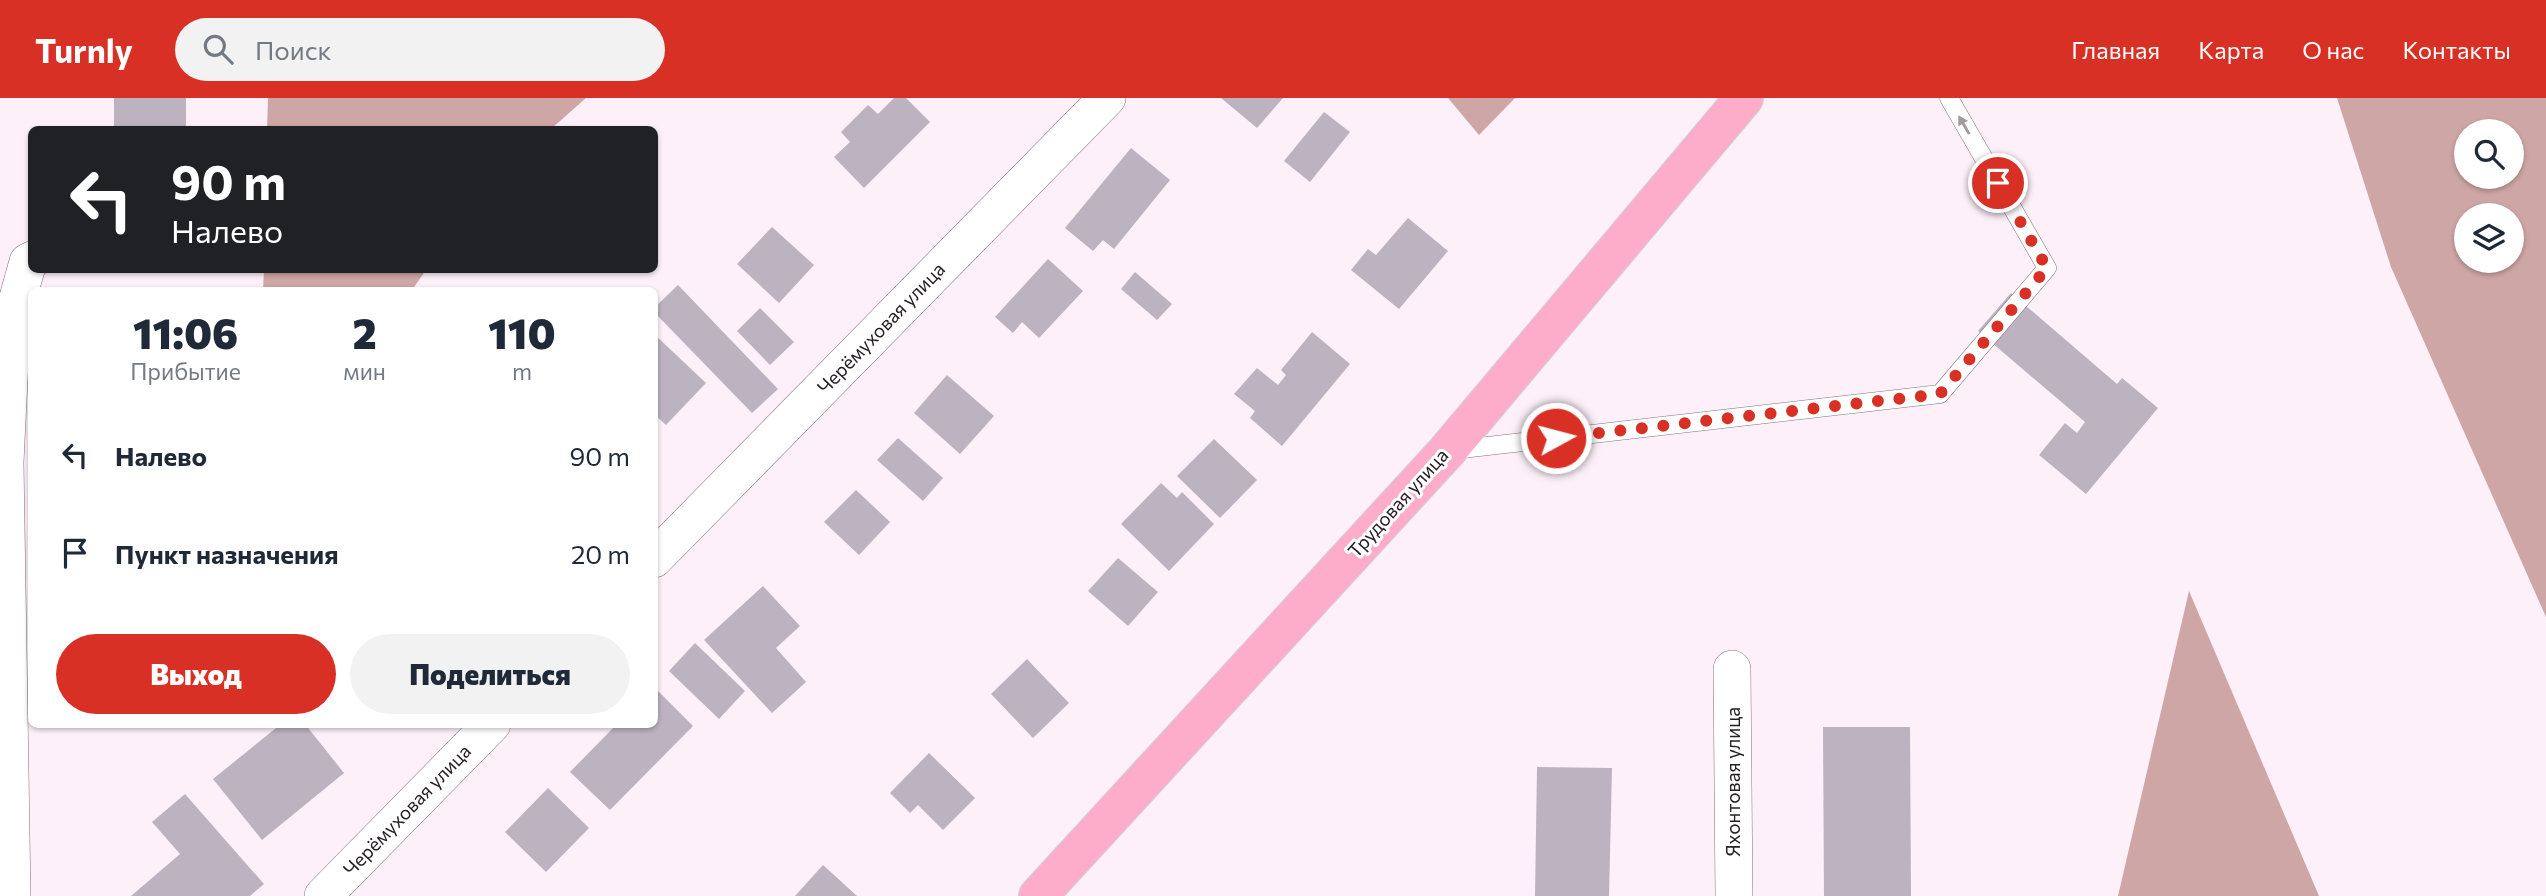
<!DOCTYPE html>
<html lang="ru">
<meta charset="utf-8">
<style>
:root{--surface:#fff;--page:#f2f2f3;--text:#1f2937;--muted:#747a83;--accent:#d93025}
body{margin:0;font-family:Commissioner,sans-serif;background:var(--page);color:var(--text);height:100vh;display:flex;flex-direction:column;font-size:26px;white-space:nowrap}
*{box-sizing:border-box;margin:0}
p{font-size:23px;color:var(--muted)}
.icon{flex:none;width:38px;height:38px;fill:none;stroke:currentColor;stroke-width:2;stroke-linecap:round;stroke-linejoin:round}
.map{position:relative;flex:1;overflow:hidden}
.details{position:absolute;left:28px;top:189px;width:630px;height:441px;display:flex;flex-direction:column;background:var(--surface);border-radius:10px;box-shadow:0 2px 5px #0004}
.details>*{flex:none}
.hud{position:absolute;left:28px;top:28px;width:630px;height:147px;border-radius:10px;box-shadow:0 2px 5px #0004;background:#202124;color:#fff;overflow:hidden}
.controls{position:absolute;left:2454px;top:21px;display:grid;gap:14px}
.controls a{display:grid;place-items:center;width:70px;height:70px;border-radius:50%;background:var(--surface);box-shadow:0 2px 5px #0004;font-size:35px}
.pin{position:absolute;display:grid;place-items:center;width:60px;height:60px;color:#fff;margin:-30px;border:4px solid #fff;border-radius:50%;box-shadow:0 2px 7px #0007}
.me{position:absolute;width:77px;margin:-38px;rotate:83deg;stroke-linejoin:round;filter:drop-shadow(0 0 5px #0008)}
.turn{display:flex;align-items:center;gap:24px;height:147px;padding:0 28px;font-size:32px}
.turn .icon{width:91px;height:91px;stroke-width:2.5}
.turn b{display:block;font-size:49px;line-height:60px}
.eta{display:flex;justify-content:space-evenly;align-items:center;height:119px;text-align:center}
.eta b{font-size:42px;font-weight:800;line-height:49px}
.button{display:flex;gap:14px;margin-top:auto;padding:14px 28px}
.button a{flex:1;height:80px;border-radius:42px;background:var(--accent);color:#fff;font-size:28px;font-weight:800;line-height:80px;text-align:center}
.button a+a{background:var(--page);color:var(--text)}
ul{padding:0;list-style:none}
li{display:flex;align-items:center;gap:21px;height:98px;padding:0 28px}
li div{flex:1}
li b{display:block;font-size:26px}
li em{font-style:normal}
header{display:flex;align-items:center;gap:42px;box-sizing:border-box;height:98px;padding:0 35px;background:var(--accent);color:#fff}
header strong{font-size:33px}
nav{display:flex;gap:38px;margin-inline-start:auto;font-size:24px}
.search{width:490px;height:63px;background:var(--page);display:flex;align-items:center;gap:18px;box-sizing:border-box;padding:0 24px;border-radius:38px;color:var(--muted);font-size:26px}
.map>svg:first-child{display:block}
</style>
<header>
<strong>Turnly</strong>
<div class="search"><svg class="icon" aria-label="search" viewBox="0 0 24 24"><circle cx="10" cy="10" r="6"/><path d="M15 15l6 6"/></svg>Поиск</div>
<nav><a>Главная</a><a>Карта</a><a>О нас</a><a>Контакты</a></nav>
</header>
<div class="map">
<svg width="2546" height="798" viewBox="0 0 2546 798">
<rect width="100%" height="100%" fill="#fdf0f9"/>
<g fill="#cea6a5" fill-rule="evenodd">
<polygon points="268,0 586,0 551,31 267,32"/>
<polygon points="1448,0 1515,0 1479,37"/>
<path d="M2337,0H2546V519L2391,169ZM2466,33H2511V79H2466ZM2511,117V163H2466V117Z"/>
<polygon points="264,172 426,172 412,192 263,192"/>
<polygon points="2189,493 2319,798 2118,798"/>
</g>
<g fill="#bcb2c0">
<rect x="114" y="0" width="72" height="32"/>
<polygon points="894,0 906,0 930,24 864,90 834,59 850,44 841,34 868,7 878,16"/>
<polygon points="1221,0 1283,0 1257,30"/>
<polygon points="1324,14 1350,34 1310,84 1284,63"/>
<polygon points="1131,50 1170,82 1114,151 1103,142 1093,153 1065,130"/>
<polygon points="1408,120 1448,153 1399,211 1351,172 1368,151 1376,157"/>
<polygon points="772,129 814,167 779,205 737,166"/>
<polygon points="1048,161 1083,193 1039,240 1022,224 1013,235 995,219"/>
<polygon points="1135,174 1172,206 1157,222 1121,191"/>
<polygon points="678,187 778,291 752,315 654,214 654,210"/>
<polygon points="2011,195 2117,286 2122,280 2158,310 2086,396 2039,357 2065,325 2077,335 2085,324 1978,233"/>
<polygon points="760,210 794,244 770,267 737,233"/>
<polygon points="1312,234 1350,266 1282,348 1250,320 1255,313 1234,296 1257,270 1278,287 1286,277 1281,272"/>
<polygon points="654,236 706,285 666,327 654,316"/>
<polygon points="947,277 994,318 960,356 914,315"/>
<polygon points="898,340 943,380 923,403 877,362"/>
<polygon points="1214,341 1257,382 1220,420 1177,378"/>
<polygon points="1161,385 1177,400 1182,394 1214,426 1169,473 1121,426"/>
<polygon points="856,392 890,424 859,457 824,424"/>
<polygon points="1118,460 1158,494 1128,528 1088,493"/>
<polygon points="763,488 800,528 776,550 806,584 772,615 704,542"/>
<polygon points="695,545 745,593 719,621 669,573"/>
<polygon points="1027,561 1069,605 1033,640 991,596"/>
<polygon points="654,589 693,628 610,712 570,674 617,626 654,626"/>
<polygon points="281,626 305,626 344,675 262,742 213,681"/>
<polygon points="1823,629 1910,629 1911,798 1824,798"/>
<polygon points="929,655 975,700 943,732 918,707 910,715 890,695"/>
<polygon points="1537,669 1612,670 1609,798 1535,798"/>
<polygon points="548,690 589,730 546,774 505,734"/>
<polygon points="185,696 264,786 250,798 131,798 180,756 152,724"/>
<polygon points="823,767 857,798 795,798"/>
</g>
<g fill="none" stroke-linecap="round" stroke-linejoin="round">
<g stroke="#80727c" stroke-width="19">
<polyline id="service" points="1453,352 1940,296 2047,170 1949,0"/>
</g>
<g stroke="#80727c" stroke-width="38">
<g id="minor">
<polyline points="654,461 1107,0"/>
<polyline points="1732,571 1734,798"/>
<polyline points="12,798 5,364 12,221 28,164 32,162"/>
<polyline points="323,798 492,626"/>
</g>
</g>
<g stroke="#d3d2d3" stroke-width="40">
<polyline id="primary" points="1038,798 1447,353 1744,0"/>
</g>
<use href="#service" stroke="#fff" stroke-width="18"/>
<use href="#minor" stroke="#fff" stroke-width="37"/>
<use href="#primary" stroke="#fdacca" stroke-width="38"/>
</g>
<defs><path id="oneway-solid" d="M-6-.8H1V-3.2L6.5 0L1 3.2V.8H-6Z" transform="scale(1.75)"/></defs>
<use fill="#9d9b9c" href="#oneway-solid" transform="translate(1964 27) rotate(-120)"/>
<g fill="none" stroke-linecap="round" stroke-linejoin="round">
<polyline stroke="#d93025" stroke-width="12" stroke-dasharray="0 21.6" points="1556,340 1940,296 2047,170 1998,85"/>
</g>
<g text-anchor="middle" stroke-width="6" stroke-linejoin="round" paint-order="stroke">
<g font-size="19" fill="#252024" stroke="#fff">
<text transform="translate(881 230) rotate(-46)" y="7">Черёмуховая улица</text>
<text transform="translate(1398 405) rotate(-48)" y="7">Трудовая улица</text>
<text transform="translate(1733 684) rotate(-90)" y="7">Яхонтовая улица</text>
<text transform="translate(407 712) rotate(-46)" y="7">Черёмуховая улица</text>
</g>
</g>
</svg>
<div class="controls">
<a><svg class="icon" aria-label="search" viewBox="0 0 24 24"><circle cx="10" cy="10" r="6"/><path d="M15 15l6 6"/></svg></a>
<a><svg class="icon" aria-label="layers" viewBox="0 0 24 24"><path d="M12 4l9 5-9 5-9-5zM3 14l9 5 9-5"/></svg></a>
</div>
<div class="pin" style="left:1998px;top:85px;background:#d93025"><svg class="icon" aria-label="arrive" viewBox="0 0 24 24"><path d="M6 21V4h12l-3 4 3 4H6"/></svg></div>
<svg class="me" style="left:1556px;top:340px" viewBox="-20 -20 40 40"><circle r="17" fill="#d93025" stroke="#fff" stroke-width="3"/><path d="M0-11L8 9 0 5-8 9z" fill="#fff"/></svg>
<div class="hud">
<div class="turn"><svg class="icon" aria-label="left" viewBox="0 0 24 24"><path d="M17 20v-9H6M10 6l-5 5 5 5"/></svg><div><b>90 m</b>Налево</div></div>
</div>
<section class="details">
<div class="eta">
<div><b>11:06</b><p>Прибытие</p></div>
<div><b>2</b><p>мин</p></div>
<div><b>110</b><p>m</p></div>
</div>
<ul>
<li><svg class="icon" aria-label="left" viewBox="0 0 24 24"><path d="M17 20v-9H6M10 6l-5 5 5 5"/></svg><div><b>Налево</b></div><em>90 m</em></li>
<li><svg class="icon" aria-label="arrive" viewBox="0 0 24 24"><path d="M6 21V4h12l-3 4 3 4H6"/></svg><div><b>Пункт назначения</b></div><em>20 m</em></li>
</ul>
<div class="button"><a>Выход</a><a>Поделиться</a></div>
</section>
</div>
